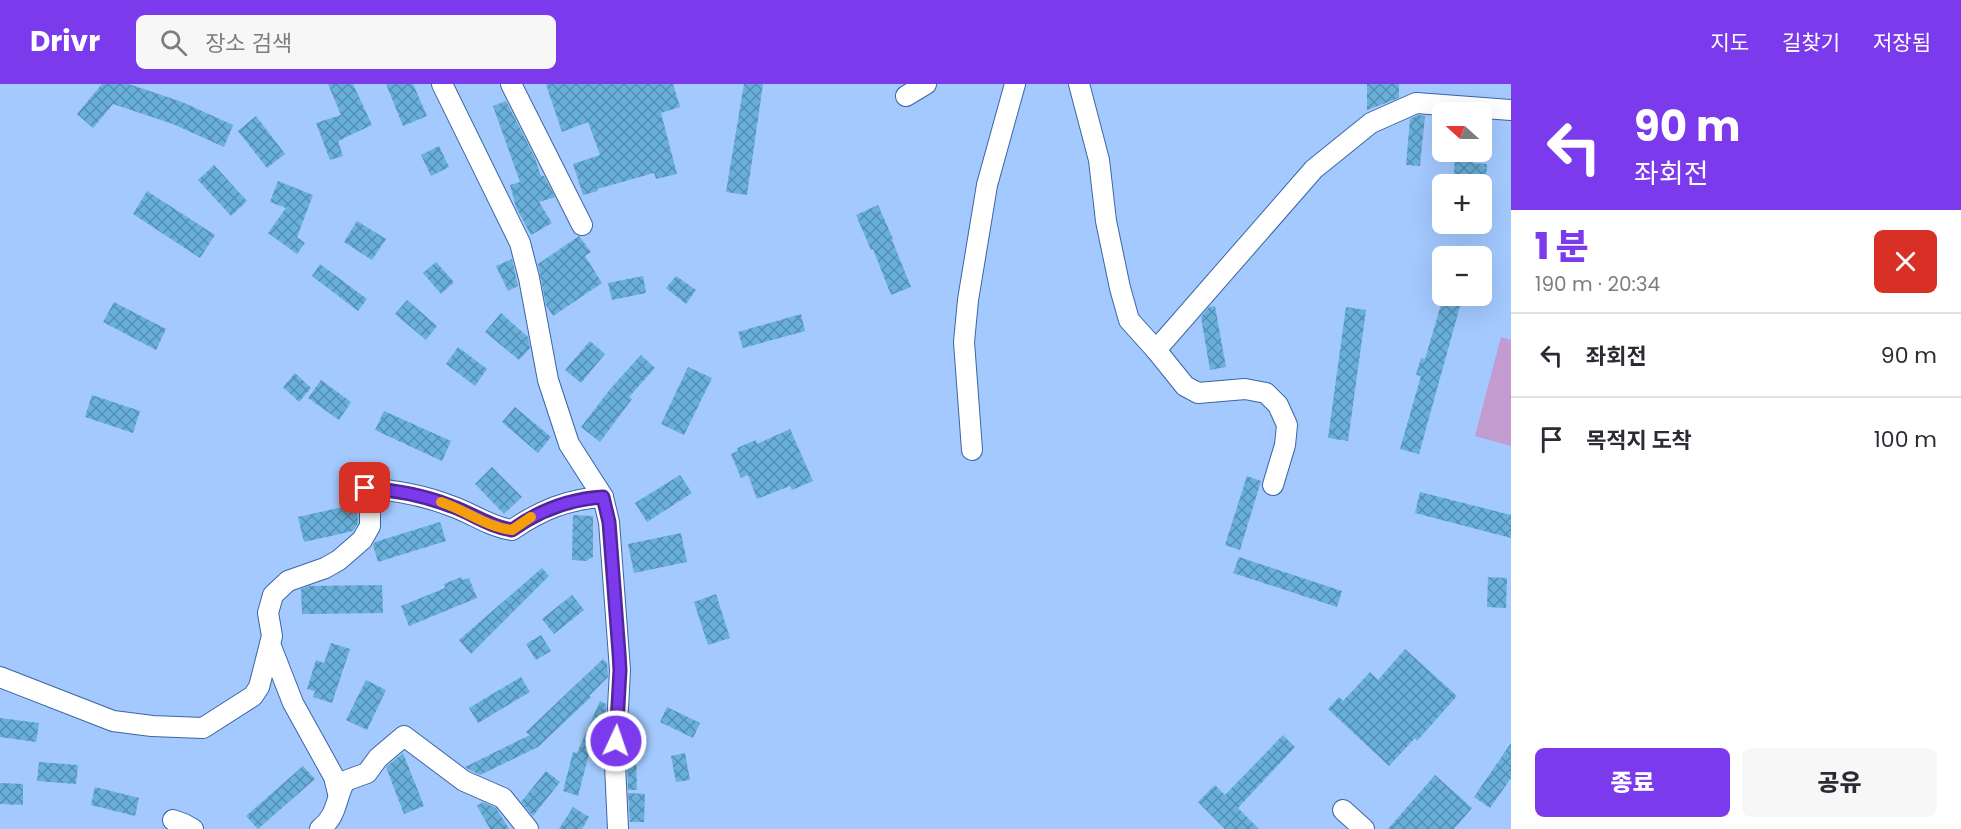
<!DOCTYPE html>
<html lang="ko">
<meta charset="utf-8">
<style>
:root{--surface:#fff;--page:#f7f7f7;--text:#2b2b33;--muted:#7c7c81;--line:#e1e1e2;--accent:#7c3aed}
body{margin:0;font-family:Poppins,"Noto Sans KR",sans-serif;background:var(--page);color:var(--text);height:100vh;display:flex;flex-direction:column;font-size:22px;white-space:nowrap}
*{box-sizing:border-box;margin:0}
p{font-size:20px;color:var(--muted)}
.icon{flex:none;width:33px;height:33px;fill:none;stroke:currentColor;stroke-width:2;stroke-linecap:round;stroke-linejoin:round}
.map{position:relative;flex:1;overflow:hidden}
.panel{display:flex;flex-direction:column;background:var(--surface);width:450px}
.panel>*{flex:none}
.hud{background:#7c3aed;color:#fff;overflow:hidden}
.needle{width:39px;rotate:291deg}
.fabs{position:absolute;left:1432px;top:18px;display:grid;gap:12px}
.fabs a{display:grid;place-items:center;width:60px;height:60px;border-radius:9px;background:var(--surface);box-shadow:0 6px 24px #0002;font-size:30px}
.pin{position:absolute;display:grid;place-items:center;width:51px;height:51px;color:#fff;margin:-26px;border-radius:12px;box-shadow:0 3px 9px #0006}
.me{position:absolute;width:66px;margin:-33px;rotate:3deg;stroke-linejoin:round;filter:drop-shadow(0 0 4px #0008)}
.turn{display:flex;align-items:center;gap:21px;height:126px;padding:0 24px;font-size:27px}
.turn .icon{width:78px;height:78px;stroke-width:2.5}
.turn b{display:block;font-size:42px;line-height:51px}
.round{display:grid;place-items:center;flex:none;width:63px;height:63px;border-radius:9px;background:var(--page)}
.headline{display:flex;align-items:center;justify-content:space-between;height:102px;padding:0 24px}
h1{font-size:36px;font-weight:800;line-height:45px;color:var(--accent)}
.button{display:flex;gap:12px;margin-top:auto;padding:12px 24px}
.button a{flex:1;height:69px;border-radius:9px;background:var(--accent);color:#fff;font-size:24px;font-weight:800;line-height:69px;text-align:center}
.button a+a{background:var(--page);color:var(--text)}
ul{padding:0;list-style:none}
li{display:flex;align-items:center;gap:18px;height:84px;padding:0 24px;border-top:2px solid var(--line)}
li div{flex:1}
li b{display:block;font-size:22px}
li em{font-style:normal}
header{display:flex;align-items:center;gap:36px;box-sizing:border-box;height:84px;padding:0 30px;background:var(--accent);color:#fff}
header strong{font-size:28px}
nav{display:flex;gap:33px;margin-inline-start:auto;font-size:21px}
.search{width:420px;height:54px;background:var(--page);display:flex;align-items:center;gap:15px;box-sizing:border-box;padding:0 21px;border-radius:9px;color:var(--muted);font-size:22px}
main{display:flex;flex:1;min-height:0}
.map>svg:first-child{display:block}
</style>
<header>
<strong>Drivr</strong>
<div class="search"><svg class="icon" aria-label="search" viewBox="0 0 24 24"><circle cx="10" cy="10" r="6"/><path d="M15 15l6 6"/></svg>장소 검색</div>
<nav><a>지도</a><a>길찾기</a><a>저장됨</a></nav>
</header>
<main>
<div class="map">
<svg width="1511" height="745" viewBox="0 0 1511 745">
<defs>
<pattern id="building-cross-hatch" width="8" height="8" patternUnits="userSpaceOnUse" patternTransform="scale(1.5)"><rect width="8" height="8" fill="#68afda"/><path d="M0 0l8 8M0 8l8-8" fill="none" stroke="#548eb2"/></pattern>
</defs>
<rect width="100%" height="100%" fill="#a3c9fe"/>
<polygon fill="#c29bd0" points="1501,253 1511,256 1511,362 1475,352"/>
<g fill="url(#building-cross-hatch)">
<polygon points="102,0 129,0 182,18 233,41 224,63 173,40 113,20 93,44 77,30"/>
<polygon points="328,0 353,0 372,41 338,57 343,72 330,76 316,39 341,31"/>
<polygon points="386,0 413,0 427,32 403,42"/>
<polygon points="546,0 673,0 680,23 661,29 677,90 656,95 654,89 597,105 598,107 583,111 573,80 600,71 588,38 562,48"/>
<polygon points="744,0 763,0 747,111 726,108"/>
<polygon points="1367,0 1399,0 1399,14 1367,26"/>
<polygon points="506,17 534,72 541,92 544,92 555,113 539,118 552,139 531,151 516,123 510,101 520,98 493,22"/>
<polygon points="1418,31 1425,32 1420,82 1406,81 1410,35"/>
<polygon points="256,32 285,70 267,84 238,47"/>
<polygon points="439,62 449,83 431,92 421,71"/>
<polygon points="1455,68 1474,68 1473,79 1487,80 1486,95 1454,92"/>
<polygon points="214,81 247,117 231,132 198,96"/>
<polygon points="278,97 313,111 297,153 305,159 297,170 268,149 286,124 270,118"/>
<polygon points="147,107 215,151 200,174 133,130"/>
<polygon points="878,121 893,155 892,156 911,203 891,211 873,165 871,166 856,131"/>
<polygon points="357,137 386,155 372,176 344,158"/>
<polygon points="579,152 591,168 585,172 602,199 553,232 546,221 538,180"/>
<polygon points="512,175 518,202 508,207 496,182"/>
<polygon points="436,178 454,198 441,210 423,189"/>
<polygon points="320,180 367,215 358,227 312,192"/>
<polygon points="643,192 646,209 612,216 608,199"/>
<polygon points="676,192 696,206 686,220 666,204"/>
<polygon points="407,216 437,242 426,256 395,230"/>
<polygon points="1442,217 1460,222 1419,370 1400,365 1421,292 1416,291 1421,274 1425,275"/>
<polygon points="114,218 166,245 156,266 103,238"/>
<polygon points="1215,222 1226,283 1210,286 1201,233 1209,223"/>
<polygon points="1346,223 1366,226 1348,357 1328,354"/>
<polygon points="501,229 528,253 530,264 519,276 485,248"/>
<polygon points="801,230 805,247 743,264 738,248"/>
<polygon points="590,257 605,270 581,299 565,286"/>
<polygon points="458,263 487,285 475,302 446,280"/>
<polygon points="641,271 655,284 629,313 632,315 600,358 581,343 611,304"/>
<polygon points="688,283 712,294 684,351 661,340"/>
<polygon points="295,289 311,304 299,318 283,303"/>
<polygon points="321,296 351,318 339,336 308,314"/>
<polygon points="92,311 140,327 133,349 85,333"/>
<polygon points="515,323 551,353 538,369 502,338"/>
<polygon points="384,327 451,357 442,377 375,346"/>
<polygon points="790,345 813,397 792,406 790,402 757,415 748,391 741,394 731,370 738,367 737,364 756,356 757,360"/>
<polygon points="492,383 522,413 504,430 475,400"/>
<polygon points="680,391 692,409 647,438 635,419"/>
<polygon points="1247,392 1261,397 1240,466 1225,461"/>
<polygon points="1420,408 1511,431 1511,454 1415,429"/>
<polygon points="356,420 358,439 353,447 304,458 298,433"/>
<polygon points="573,431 593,432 593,473 586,477 572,476"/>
<polygon points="440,438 446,457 378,478 373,461 375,458"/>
<polygon points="681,449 687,478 634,489 628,460"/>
<polygon points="1239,473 1342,507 1337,523 1233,489"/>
<polygon points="542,484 549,492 471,570 459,556"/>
<polygon points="461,493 463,496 469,494 477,514 409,542 401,522 445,504 444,500"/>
<polygon points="1488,493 1507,494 1506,524 1487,523"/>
<polygon points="382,501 383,529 302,530 301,505 309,502"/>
<polygon points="716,510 730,554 708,561 694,518"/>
<polygon points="572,511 584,526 554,550 542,535"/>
<polygon points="541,551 551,567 536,576 526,560"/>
<polygon points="331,559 350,565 332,619 313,613 315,607 307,605 316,576 324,579"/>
<polygon points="1405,565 1457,612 1417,657 1415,654 1389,682 1328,625 1339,613 1343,617 1370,588 1378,596"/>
<polygon points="603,575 607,579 608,593 589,612 591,613 538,663 480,691 465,683 530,651 526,648"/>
<polygon points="521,593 530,608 478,639 469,624"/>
<polygon points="366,596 386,606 367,646 346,636"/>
<polygon points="600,617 606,620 605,647 597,664 591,662 578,712 563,707 573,668 577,669"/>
<polygon points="667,623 700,639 693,654 660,638"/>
<polygon points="0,634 39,639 36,658 0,653"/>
<polygon points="1283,651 1295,663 1238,724 1259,745 1225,745 1198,718 1215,701 1225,711"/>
<polygon points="1511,659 1511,694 1490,724 1474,713"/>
<polygon points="403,669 424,722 404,730 386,683"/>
<polygon points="685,669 690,696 676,698 671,672"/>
<polygon points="627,672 636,672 637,706 628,706"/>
<polygon points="39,678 78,681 76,700 37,697"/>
<polygon points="303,682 315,695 258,745 246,732"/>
<polygon points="546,687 560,698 533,732 521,718"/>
<polygon points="1435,691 1472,724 1454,745 1388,745"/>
<polygon points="0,699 23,700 23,721 0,720"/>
<polygon points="95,703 139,714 135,732 91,721"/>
<polygon points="628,709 645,710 644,738 630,738"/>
<polygon points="483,718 496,724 509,745 490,745 477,722"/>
<polygon points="573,723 589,733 582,745 559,745"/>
</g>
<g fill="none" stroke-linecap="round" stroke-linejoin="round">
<g stroke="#3b66a2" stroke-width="22">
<g id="minor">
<polyline points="442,0 520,159 529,194 548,296 569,360 603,413 609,438 620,586 615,681 618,745"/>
<polyline points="511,0 582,141"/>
<polyline points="1079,0 1099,76 1106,137 1120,204 1129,236 1156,266 1185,302 1198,309 1245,305 1266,309 1278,321 1287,341 1285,361 1273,401"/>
<polyline points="906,12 926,0"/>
<polyline points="1156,266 1314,85 1371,39 1416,19 1511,26"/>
<polyline points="972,366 964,258 968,216 987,101 1015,0"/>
<polyline points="270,560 293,619 334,693 338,709"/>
<path d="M0,593L113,637L152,642L203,644L253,612L259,603L272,552L268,529L273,511L288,497L325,484L339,476L362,456L370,442V429L365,404C395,406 423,411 451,422C472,429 490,443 512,446C541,426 568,415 603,413"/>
<polyline points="1343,726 1364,745"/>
<polyline points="173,736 184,740 193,745"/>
<path d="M320,745C338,731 335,715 345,697L367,689L378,674L404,652L464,697L503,714L528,745"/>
</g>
</g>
<use href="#minor" stroke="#fff" stroke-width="20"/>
</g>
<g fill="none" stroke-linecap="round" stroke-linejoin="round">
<g stroke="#51269a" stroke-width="15">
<path id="route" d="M365,404C395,406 423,411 451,422C472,429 490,443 512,446C540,426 569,415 603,413L609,438L619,569L620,586L616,657"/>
</g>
<use href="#route" stroke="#7c3aed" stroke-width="10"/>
<path stroke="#f59e0b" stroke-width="10" d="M441,418C465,426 487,443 512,446L531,433"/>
</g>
</svg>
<div class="fabs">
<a><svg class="needle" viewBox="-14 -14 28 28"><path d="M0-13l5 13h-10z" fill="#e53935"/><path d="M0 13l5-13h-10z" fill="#7c7c81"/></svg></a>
<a>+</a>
<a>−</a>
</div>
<div class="pin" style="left:365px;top:404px;background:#d93025"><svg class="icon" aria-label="arrive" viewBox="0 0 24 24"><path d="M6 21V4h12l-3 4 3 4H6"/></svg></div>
<svg class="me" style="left:616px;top:657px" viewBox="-20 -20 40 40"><circle r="17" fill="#7c3aed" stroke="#fff" stroke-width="3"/><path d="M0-11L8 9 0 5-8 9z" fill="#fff"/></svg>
</div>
<section class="panel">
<div class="hud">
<div class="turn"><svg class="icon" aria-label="left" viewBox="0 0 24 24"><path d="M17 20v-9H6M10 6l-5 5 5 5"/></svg><div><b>90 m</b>좌회전</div></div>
</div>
<div class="headline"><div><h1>1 분</h1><p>190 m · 20:34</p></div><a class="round" style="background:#d93025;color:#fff"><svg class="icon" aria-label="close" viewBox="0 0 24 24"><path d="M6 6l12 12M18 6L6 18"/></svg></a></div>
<ul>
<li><svg class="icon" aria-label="left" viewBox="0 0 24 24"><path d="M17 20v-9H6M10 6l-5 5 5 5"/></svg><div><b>좌회전</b></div><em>90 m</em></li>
<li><svg class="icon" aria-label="arrive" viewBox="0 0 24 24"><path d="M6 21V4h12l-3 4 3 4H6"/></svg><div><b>목적지 도착</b></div><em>100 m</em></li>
</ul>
<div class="button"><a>종료</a><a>공유</a></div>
</section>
</main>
